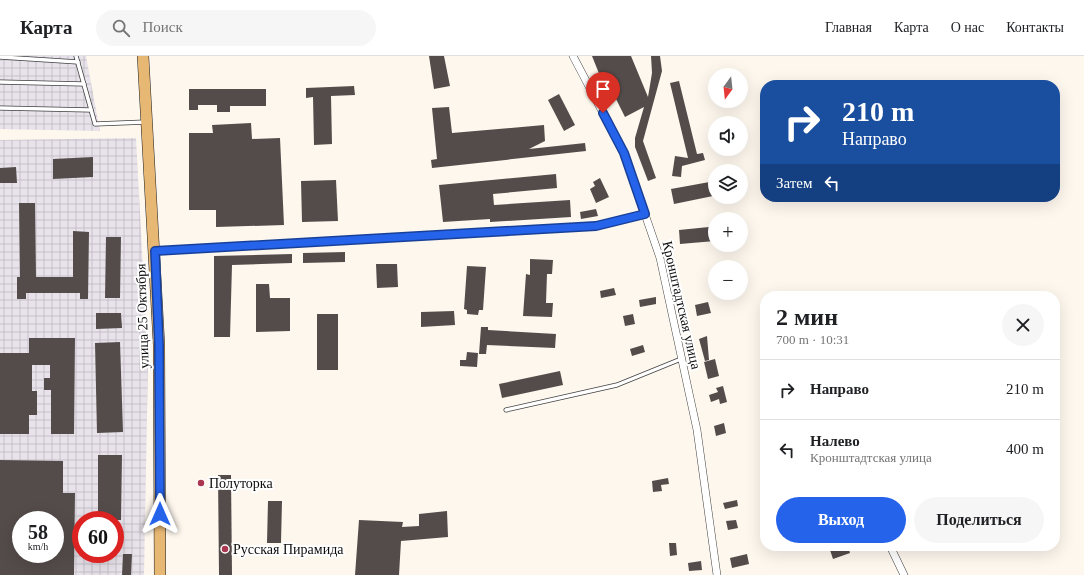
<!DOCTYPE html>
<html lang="ru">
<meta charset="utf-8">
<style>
:root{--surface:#fff;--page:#f6f6f6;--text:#202124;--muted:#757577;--line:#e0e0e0;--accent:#2563eb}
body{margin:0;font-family:"Times New Roman",serif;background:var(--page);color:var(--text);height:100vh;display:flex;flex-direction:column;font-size:15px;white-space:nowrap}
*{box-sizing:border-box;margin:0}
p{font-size:13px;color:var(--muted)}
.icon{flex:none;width:22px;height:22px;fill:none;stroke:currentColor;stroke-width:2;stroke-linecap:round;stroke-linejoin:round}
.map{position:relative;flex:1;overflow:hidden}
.panel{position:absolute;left:760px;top:235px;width:300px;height:260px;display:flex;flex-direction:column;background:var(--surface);border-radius:16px;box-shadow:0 4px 16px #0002}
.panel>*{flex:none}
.guide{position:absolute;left:760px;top:24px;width:300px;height:122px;border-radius:16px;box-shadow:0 4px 16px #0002;background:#1a4fa0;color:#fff;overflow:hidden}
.needle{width:26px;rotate:195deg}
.buttons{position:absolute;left:708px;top:12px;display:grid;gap:8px}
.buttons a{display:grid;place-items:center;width:40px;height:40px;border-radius:50%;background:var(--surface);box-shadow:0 4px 16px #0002;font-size:20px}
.speed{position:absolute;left:12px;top:455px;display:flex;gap:8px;font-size:20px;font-weight:700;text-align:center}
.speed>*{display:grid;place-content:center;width:52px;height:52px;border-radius:50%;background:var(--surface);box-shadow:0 4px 16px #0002;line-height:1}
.speed small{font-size:10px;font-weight:400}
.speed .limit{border:6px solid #d22;background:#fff;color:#111}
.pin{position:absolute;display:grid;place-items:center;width:34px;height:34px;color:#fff;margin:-41px -17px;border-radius:50% 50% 50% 0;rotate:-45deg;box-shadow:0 0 4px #0007}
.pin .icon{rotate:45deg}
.me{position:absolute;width:44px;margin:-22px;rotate:0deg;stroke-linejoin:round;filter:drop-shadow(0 0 3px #0008)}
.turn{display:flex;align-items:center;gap:14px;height:84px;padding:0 16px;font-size:18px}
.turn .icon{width:52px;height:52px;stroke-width:2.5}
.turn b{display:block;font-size:28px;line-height:34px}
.then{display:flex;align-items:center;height:38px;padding:0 16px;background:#0003;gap:8px;font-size:15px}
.round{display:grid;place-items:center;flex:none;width:42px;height:42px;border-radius:21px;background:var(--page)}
.head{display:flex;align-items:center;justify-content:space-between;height:68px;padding:0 16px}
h1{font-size:24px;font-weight:600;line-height:30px}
.button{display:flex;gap:8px;margin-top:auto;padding:8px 16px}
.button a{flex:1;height:46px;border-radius:24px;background:var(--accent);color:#fff;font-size:16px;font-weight:600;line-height:46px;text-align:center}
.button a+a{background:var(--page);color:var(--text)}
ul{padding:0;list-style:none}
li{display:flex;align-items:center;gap:12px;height:60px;padding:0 16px;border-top:1px solid var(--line)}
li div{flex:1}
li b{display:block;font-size:15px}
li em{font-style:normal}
header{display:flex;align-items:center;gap:24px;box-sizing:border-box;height:56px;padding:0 20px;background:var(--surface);border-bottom:1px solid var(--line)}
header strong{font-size:19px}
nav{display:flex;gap:22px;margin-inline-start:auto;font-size:14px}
.search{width:280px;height:36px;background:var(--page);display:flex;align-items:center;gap:10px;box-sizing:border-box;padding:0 14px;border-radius:22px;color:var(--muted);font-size:15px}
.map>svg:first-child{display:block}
</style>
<header>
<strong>Карта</strong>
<div class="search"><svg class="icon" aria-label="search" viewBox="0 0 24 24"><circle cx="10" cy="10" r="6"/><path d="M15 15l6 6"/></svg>Поиск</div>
<nav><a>Главная</a><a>Карта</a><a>О нас</a><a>Контакты</a></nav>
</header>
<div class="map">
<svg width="1084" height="519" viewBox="0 0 1084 519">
<defs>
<pattern id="industrial-grid" width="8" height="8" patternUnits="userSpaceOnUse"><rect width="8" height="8" fill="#e8e2ea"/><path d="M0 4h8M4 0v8" fill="none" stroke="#c6c1c8"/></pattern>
</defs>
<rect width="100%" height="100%" fill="#fdf7ee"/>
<g fill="url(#industrial-grid)" fill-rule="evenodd">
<polygon points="0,0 86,0 100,75 0,73"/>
<path d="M136,82L148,306L144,519H0V84ZM21,464H55V498H21ZM81,464H115V498H81Z"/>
</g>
<g fill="#544c4a" fill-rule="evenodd">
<polygon points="429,0 444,0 450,30 434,33"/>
<polygon points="592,0 631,0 648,41 652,17 651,0 660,0 662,15 643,85 656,122 648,125 635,91 635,82 644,51 625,61 604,19 600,20"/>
<polygon points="679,25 697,98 703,97 705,104 682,110 681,121 672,120 675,100 688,102 670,27"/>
<polygon points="354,30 355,39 331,40 332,88 314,89 313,41 306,42 306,32"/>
<polygon points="189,33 266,33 266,50 230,50 230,56 217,56 217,49 198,49 198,54 189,54"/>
<polygon points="559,38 575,69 564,75 548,44"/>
<polygon points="449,51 452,77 544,69 545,85 529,93 585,87 586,95 432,112 431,104 437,103 432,52"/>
<polygon points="251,67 252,83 280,82 284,169 216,171 216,154 189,154 189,77 213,77 212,69"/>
<polygon points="93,101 93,121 53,123 53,103"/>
<polygon points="16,111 17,127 0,127 0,112"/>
<polygon points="556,118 557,132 493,138 494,149 570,144 571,161 490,166 490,163 443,166 439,129"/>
<polygon points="600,122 609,141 596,147 590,133 595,130 593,126"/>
<polygon points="336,124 338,165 302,166 301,125"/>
<polygon points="715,125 715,133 711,134 713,140 674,148 671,133"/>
<polygon points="19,147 35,147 36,221 73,221 73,175 89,176 88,243 80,243 80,237 26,237 26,243 17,243 17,221 20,221"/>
<polygon points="596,153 598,160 581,163 580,156"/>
<polygon points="709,171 710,179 715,178 715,185 680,188 679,174"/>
<polygon points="106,181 121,181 120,242 105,242"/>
<polygon points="345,196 345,206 303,207 303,197"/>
<polygon points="292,198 292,207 232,209 230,281 214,281 214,200"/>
<polygon points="530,203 553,204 552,218 547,218 546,247 553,247 552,261 523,260 526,218 530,219"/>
<polygon points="376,208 397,208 398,231 377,232"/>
<polygon points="467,210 486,211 483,254 479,254 478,259 467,258 467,254 464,253"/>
<polygon points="256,228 269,228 270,242 290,242 290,275 256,276"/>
<polygon points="614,232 616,239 601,242 600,235"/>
<polygon points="656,241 656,248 640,251 639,244"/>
<polygon points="708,246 711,257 697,260 695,249"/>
<polygon points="454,255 455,269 421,271 421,256"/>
<polygon points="96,257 121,257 122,272 96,273"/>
<rect x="317" y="258" width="21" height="56"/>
<polygon points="633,258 635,268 625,270 623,260"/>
<polygon points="481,271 488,271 488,274 556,278 555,292 487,289 486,298 479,298"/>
<polygon points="707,280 709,304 705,305 699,283"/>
<polygon points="29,282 75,282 74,378 51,378 51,334 44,334 44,322 50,322 50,309 32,309 32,335 37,335 37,359 29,359 29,378 0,378 0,297 29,297"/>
<polygon points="120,286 123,376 97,377 95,287"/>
<polygon points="643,289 645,296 632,300 630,293"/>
<polygon points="467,296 478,297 477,311 460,310 460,304 466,304"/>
<polygon points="715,303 719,320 708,323 704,306"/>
<polygon points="560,315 563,329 502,342 499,328"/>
<polygon points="723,330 727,346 720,348 719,343 711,346 709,339 718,336 716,332"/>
<polygon points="724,367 726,377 716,380 714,370"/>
<polygon points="98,399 122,399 121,464 98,464"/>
<path d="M0,404L63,405V437H75L74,519H0ZM21,464H55V498H21Z"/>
<polygon points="218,419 231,419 232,519 219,519"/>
<polygon points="668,422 669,428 661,429 662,435 653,436 652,425"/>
<polygon points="737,444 738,450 725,453 723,447"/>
<polygon points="268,445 282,445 281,487 267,487"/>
<polygon points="447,455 448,481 401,485 399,519 355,519 359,464 403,466 402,471 419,470 419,458"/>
<polygon points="736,464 738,472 728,474 726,465"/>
<polygon points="669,487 676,487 677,499 670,500"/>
<polygon points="833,490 848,490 850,497 833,503 829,491"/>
<polygon points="123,498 132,498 131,519 122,519"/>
<polygon points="747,498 749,508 732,512 730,502"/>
<polygon points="701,505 702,514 689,515 688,507"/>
</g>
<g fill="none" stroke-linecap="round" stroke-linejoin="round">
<g stroke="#404040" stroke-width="5">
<g id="service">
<polyline points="76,0 95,68 146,66"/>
<polyline points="0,1 78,6"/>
<polyline points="0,26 84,28"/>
<polyline points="0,52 91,54"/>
<polyline points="506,354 617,329 681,303"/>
</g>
</g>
<g stroke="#404040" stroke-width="8">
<g id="minor">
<polyline points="573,0 624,97 660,202 697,374 717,519"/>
<polyline points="155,195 596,170 645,158"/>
<polyline points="890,490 904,519"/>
</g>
</g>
<g stroke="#1e1e1e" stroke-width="12">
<polyline id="primary" points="143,0 159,289 160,519"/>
</g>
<use href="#service" stroke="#fff" stroke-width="3.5"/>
<use href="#minor" stroke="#fff" stroke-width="7"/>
<use href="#primary" stroke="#e7b774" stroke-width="11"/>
</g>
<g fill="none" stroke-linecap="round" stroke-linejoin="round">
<g stroke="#184099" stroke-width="10">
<polyline id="route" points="160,458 159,289 155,195 596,170 645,158 624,97 603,57"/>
</g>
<use href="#route" stroke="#2563eb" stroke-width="7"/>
</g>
<g fill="#ab3650" stroke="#fff" stroke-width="1.5">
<circle cx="201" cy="427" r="4"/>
<circle cx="225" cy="493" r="4"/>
</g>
<g text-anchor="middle" stroke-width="4" stroke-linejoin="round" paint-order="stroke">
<g font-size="14" fill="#0d0d0d" stroke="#fff">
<text transform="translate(682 249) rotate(77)" y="5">Кронштадтская улица</text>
<text transform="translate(142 260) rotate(-92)" y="5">улица 25 Октября</text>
</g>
<g font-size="14" fill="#0d0d0d" stroke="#fff" text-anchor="start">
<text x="209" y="432">Полуторка</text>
<text x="233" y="498">Русская Пирамида</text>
</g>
</g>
</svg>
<div class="buttons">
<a><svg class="needle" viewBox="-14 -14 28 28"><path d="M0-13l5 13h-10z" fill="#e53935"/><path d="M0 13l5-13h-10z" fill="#757577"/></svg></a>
<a><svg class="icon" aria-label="sound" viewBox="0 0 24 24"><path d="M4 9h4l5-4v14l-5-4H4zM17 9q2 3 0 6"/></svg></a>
<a><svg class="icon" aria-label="layers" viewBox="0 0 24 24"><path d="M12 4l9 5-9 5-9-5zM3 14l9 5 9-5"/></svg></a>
<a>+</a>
<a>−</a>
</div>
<div class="speed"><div>58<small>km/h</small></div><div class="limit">60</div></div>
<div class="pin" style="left:603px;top:57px;background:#d93025"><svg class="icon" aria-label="arrive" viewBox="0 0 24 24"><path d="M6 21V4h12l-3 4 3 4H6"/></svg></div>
<svg class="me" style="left:160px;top:458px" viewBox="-20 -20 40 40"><path d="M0-17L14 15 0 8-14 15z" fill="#2563eb" stroke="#fff" stroke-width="4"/></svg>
<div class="guide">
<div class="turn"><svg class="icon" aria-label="right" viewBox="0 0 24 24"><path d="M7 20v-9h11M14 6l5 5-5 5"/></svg><div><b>210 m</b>Направо</div></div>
<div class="then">Затем<svg class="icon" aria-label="left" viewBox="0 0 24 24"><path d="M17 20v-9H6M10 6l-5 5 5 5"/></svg></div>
</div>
<section class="panel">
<div class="head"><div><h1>2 мин</h1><p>700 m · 10:31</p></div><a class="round"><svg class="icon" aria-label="close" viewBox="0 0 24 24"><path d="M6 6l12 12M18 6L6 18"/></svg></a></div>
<ul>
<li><svg class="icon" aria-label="right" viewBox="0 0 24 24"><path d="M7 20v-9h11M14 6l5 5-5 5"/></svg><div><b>Направо</b></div><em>210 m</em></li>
<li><svg class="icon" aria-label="left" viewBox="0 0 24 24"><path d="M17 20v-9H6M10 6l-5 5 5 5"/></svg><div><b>Налево</b><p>Кронштадтская улица</p></div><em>400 m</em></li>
</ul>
<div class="button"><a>Выход</a><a>Поделиться</a></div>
</section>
</div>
